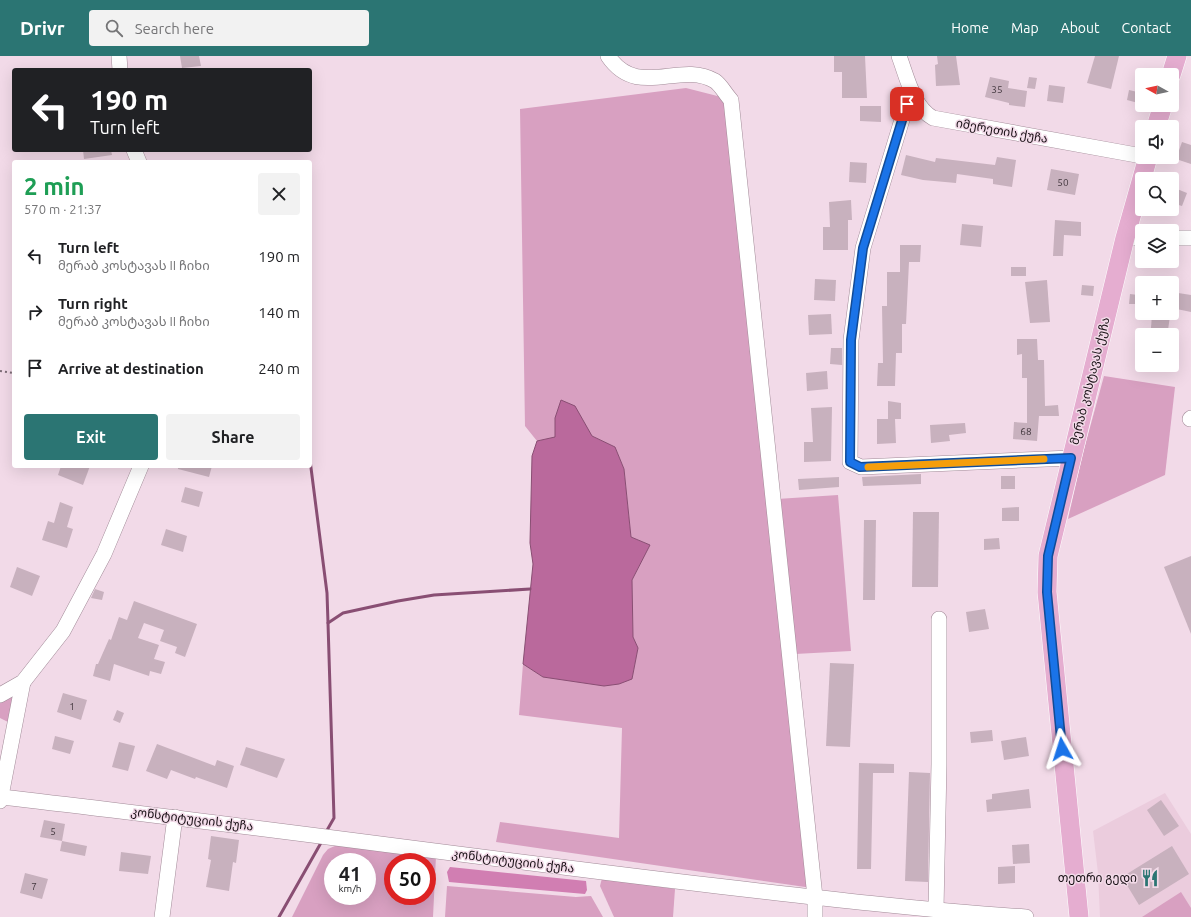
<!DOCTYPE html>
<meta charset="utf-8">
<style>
:root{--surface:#fff;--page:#f2f2f2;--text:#202124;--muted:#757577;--accent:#2b7573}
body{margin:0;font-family:Ubuntu,"Noto Sans Georgian",sans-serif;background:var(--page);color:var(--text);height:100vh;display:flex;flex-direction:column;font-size:15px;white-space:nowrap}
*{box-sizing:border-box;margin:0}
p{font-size:13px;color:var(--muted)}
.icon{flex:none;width:22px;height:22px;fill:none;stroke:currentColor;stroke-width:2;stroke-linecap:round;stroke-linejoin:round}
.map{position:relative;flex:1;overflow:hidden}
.panel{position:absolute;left:12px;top:104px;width:300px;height:308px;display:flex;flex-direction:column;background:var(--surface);border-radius:4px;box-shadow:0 4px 16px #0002}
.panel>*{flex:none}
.banner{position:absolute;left:12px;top:12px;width:300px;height:84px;border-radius:4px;box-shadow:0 4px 16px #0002;background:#202124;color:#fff;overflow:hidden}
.needle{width:26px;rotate:278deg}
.buttons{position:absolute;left:1135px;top:12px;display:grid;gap:8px}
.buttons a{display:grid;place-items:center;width:44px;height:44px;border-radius:4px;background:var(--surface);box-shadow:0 4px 16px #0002;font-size:20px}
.speed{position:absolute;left:324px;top:797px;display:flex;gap:8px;font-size:20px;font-weight:700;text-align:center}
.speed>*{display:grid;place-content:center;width:52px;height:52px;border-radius:50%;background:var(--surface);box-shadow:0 4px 16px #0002;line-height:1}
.speed small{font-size:10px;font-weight:400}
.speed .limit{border:6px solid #d22;background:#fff;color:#111}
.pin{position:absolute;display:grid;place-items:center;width:34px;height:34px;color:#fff;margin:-17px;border-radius:8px;box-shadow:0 2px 6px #0006}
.me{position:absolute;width:44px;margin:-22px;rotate:354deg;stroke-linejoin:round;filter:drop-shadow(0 0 3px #0008)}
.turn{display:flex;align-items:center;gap:14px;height:84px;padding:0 12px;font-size:18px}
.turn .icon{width:52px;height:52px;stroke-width:2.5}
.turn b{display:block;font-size:28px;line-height:34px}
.round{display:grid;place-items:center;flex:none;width:42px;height:42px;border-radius:4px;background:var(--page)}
.headline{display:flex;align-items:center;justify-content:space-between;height:68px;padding:0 12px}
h1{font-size:24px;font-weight:600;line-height:30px;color:#1e9e55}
.button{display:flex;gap:8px;margin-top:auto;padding:8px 12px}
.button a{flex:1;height:46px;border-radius:4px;background:var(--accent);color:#fff;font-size:16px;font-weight:600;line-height:46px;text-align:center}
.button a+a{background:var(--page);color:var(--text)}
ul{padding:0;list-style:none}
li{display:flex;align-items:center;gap:12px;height:56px;padding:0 12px}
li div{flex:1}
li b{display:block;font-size:15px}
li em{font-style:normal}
header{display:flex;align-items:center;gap:24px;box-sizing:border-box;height:56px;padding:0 20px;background:var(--accent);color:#fff}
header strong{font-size:19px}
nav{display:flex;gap:22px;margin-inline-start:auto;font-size:14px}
.search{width:280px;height:36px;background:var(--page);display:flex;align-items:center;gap:10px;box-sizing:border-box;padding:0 14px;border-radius:4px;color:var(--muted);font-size:15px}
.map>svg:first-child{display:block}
</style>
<header>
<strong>Drivr</strong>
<div class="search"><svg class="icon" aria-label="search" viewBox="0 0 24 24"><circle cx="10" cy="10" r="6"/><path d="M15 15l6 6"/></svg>Search here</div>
<nav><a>Home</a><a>Map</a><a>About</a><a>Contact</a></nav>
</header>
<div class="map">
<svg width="1191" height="861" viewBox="0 0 1191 861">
<rect width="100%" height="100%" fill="#f2dae8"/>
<polygon fill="#ebccdd" points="1165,737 1191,778 1191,861 1100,861 1098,817 1093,775"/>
<g fill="#d8a0c1" fill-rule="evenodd">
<polygon points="686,32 737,45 777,443 838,439 851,595 795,598 819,833 496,786 500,766 619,782 622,672 519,659 523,608 543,621 632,623 638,592 633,581 632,524 650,489 631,481 624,413 615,391 592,380 583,368 555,362 555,382 537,385 525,370 520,53"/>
<polygon points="1104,320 1175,331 1165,419 1068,463 1083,397"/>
<polygon points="14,636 10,667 0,662 0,643"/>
<path d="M337,789L436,800L433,861H292L323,799L328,793ZM333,806H367V840H333ZM393,806H427V840H393Z"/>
<polygon points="602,822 675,833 673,861 614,861 600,830"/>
<polygon points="447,830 576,841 591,840 603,861 445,861"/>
<polygon points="1181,836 1191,852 1191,861 1142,861"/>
</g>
<polygon fill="#d17eb2" points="450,811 586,825 587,834 585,838 449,826 447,816"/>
<polygon fill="#ba699c" stroke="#894e73" points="561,344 575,350 592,380 615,391 624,413 631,481 650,489 632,524 633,581 638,592 632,623 619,628 604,630 543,621 523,608 533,508 530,487 532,400 537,385 555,381 555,362"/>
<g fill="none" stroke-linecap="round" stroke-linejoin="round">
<g stroke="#894e73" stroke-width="3">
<polyline points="310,404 327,537 328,567"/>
<polyline points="326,776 334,762 328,567 343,557 398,545 434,539 530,533"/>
<polyline points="279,861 322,785"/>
</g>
</g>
<g fill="#c8b1be">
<polygon points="180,0 199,0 201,10 182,12"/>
<polygon points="834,0 865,0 867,42 842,42 842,16 834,16"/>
<polygon points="937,0 956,0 960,29 936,30 935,9 938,8"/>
<polygon points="1095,0 1119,0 1111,33 1087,27"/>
<polygon points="990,21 1009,25 1008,32 1027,35 1025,51 1009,49 1009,47 985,41"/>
<polygon points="1029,21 1037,22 1035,33 1027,32"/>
<polygon points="1049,29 1065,31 1063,47 1047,45"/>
<polygon points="1129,34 1142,37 1142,48 1127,44"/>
<polygon points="860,50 881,50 881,66 860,65"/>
<polygon points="1182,86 1191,89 1191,108 1176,103"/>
<polygon points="83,94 111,94 112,99 84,103"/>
<polygon points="906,99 935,106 936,102 995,109 997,101 1016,104 1012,131 993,128 993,123 957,118 956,127 923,124 901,119"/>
<polygon points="850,106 867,107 866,127 849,126"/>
<polygon points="1051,113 1079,118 1075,139 1047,134"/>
<polygon points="1172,131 1187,137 1182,150 1172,147"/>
<polygon points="851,144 852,164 848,164 848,194 823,194 823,171 830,171 829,146"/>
<polygon points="1055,164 1081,166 1081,180 1064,179 1063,200 1053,200"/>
<polygon points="962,168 983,170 981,191 960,189"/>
<polygon points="900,189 921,189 920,206 909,206 906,268 902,268 902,297 896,297 895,330 877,330 878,307 883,307 882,250 887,250 887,216 900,216"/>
<rect x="1011" y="211" width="15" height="9"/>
<polygon points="815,223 836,224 835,245 814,244"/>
<polygon points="1047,224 1050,266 1030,267 1025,226"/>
<polygon points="1082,229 1094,230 1093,240 1081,239"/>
<polygon points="1172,236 1191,239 1191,256 1172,252"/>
<polygon points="1130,238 1138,239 1138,248 1129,248"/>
<polygon points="831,258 832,278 809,279 808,259"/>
<polygon points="1152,258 1170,260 1168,274 1151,272"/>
<polygon points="1017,283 1037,283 1038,304 1044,304 1045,350 1058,349 1059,360 1039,360 1037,385 1013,383 1014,366 1027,367 1027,322 1022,322 1022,298 1017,299"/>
<polygon points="831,292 842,292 842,309 830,308"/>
<polygon points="827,315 828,333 807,335 806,317"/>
<polygon points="888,345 901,347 901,363 895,363 896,387 877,388 877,363 888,363"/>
<polygon points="832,351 831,405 804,406 804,386 813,386 811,352"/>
<polygon points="965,367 966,377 949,379 950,385 931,387 930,369"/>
<polygon points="61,410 90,410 83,429 58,419"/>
<polygon points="178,410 212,410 209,421 178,413"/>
<polygon points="921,418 921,428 863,430 862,421"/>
<rect x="1001" y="420" width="14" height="13"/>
<polygon points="839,421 839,431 799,434 798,423"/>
<polygon points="185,431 203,436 199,451 181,446"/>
<polygon points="60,446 73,451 67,471 73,473 67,492 42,484 48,465 54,467"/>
<polygon points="1019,451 1019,465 1002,465 1002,452"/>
<polygon points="913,456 939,456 938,531 912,531"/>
<polygon points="864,464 876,464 875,544 863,544"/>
<polygon points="166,473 187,480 183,496 161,489"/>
<polygon points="999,482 1000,493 984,494 984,483"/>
<polygon points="1191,500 1191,578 1164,511"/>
<polygon points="17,511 40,520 32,540 10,531"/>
<polygon points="95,533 104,536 102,544 91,542"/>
<polygon points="134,545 197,568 185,601 175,597 177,591 160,585 164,574 144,567 138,582 159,589 154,603 165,606 161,618 150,615 149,620 114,608 110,625 93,620 96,608 98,608 109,583 111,584 119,561 127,564"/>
<polygon points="985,553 989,573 969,576 966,556"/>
<polygon points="830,607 854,608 850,691 826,690"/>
<polygon points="63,637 87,644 81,664 57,656"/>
<polygon points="117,654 124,657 120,667 113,664"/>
<polygon points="992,674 993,685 971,687 970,676"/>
<polygon points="55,680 74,685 70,698 52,693"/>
<polygon points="1026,681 1029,700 1004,704 1001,685"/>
<polygon points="119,686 135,690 128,715 112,711"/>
<polygon points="157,688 215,710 217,704 234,710 227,732 196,721 195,723 171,714 167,723 146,715"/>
<polygon points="246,691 285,703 277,722 240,709"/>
<polygon points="859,707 894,708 894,717 873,717 871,813 857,813"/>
<polygon points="909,716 930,717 928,826 905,825"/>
<polygon points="1029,733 1031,752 987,756 986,744 992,743 992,738"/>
<polygon points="1161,744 1179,770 1164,780 1147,754"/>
<polygon points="44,764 65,768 62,785 40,781"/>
<polygon points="211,780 239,784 236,807 233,806 229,835 206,831 211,804 208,803"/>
<polygon points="62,785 87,790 85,800 60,795"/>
<polygon points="1029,788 1030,807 1013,808 1012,789"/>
<polygon points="1172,790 1189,818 1139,849 1122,821"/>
<polygon points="121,796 151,800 148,818 119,815"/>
<polygon points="1015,810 1015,827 998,828 998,811"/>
<polygon points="25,817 48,823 42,843 20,837"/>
</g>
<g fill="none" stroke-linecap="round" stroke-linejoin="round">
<g stroke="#a28b98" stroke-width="16">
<g id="minor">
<polyline points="119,0 120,14"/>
<path d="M608,0C638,44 679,4 715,25C721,29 726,39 731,44L815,841V861"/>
<path d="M899,0C907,21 913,51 933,62L1142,100"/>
<polyline points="911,34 863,192 851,284 850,406 861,411 1071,402"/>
<polyline points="134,94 139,106"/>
<polyline points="1125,182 1142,182"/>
<polyline points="1172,182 1191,182"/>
<polyline points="1190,363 1191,362"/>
<polyline points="0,639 23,626 63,575 104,498 141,410"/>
<path d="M1,741C240,768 478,802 717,830C820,842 923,854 1026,861"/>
<polyline points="0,745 23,626"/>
<polyline points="936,853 939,708 939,563"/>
<polyline points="162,861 175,761"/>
</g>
</g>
<g stroke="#fff" stroke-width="20">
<g id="major">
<polyline points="1171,19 1177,0"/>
<polyline points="1156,71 1163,49"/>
<polyline points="1079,861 1047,536 1048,500 1125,182 1148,101"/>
</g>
</g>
<polyline stroke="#7c6c76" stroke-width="2" stroke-dasharray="2 3" stroke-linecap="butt" points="0,315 14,317"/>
<use href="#minor" stroke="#fff" stroke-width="15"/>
<use href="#major" stroke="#e5add0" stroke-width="19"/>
</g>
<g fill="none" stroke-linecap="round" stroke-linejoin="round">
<g stroke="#114b97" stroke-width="10">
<polyline id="route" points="907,48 863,192 851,284 850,406 860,411 1071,402 1048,500 1047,536 1062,693"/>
</g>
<use href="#route" stroke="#1a73e8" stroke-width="7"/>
<polyline stroke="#f59e0b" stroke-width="7" points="868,411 1044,403"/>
</g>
<defs>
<g id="restaurant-bare" transform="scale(1.38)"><path d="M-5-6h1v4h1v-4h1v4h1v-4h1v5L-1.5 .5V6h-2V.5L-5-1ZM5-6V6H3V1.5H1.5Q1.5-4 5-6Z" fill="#2b7573" stroke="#f2dae8" stroke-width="2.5" paint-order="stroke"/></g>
</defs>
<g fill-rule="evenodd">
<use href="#restaurant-bare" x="1150" y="822"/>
</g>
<g text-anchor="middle" stroke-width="3" stroke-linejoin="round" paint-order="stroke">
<g font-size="10" fill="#42373e">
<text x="997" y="37">35</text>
<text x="1063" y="130">50</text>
<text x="1026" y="379">68</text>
<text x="72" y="654">1</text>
<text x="53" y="779">5</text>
<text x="34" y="834">7</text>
</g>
<g font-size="12" fill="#160e13" stroke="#f2dae8">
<text transform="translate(1002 75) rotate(10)" y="4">იმერეთის ქუჩა</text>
<text transform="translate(1090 325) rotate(-76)" y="4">მერაბ კოსტავას ქუჩა</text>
<text transform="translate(192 763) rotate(7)" y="4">კონსტიტუციის ქუჩა</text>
<text transform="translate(513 805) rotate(7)" y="4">კონსტიტუციის ქუჩა</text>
</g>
<g font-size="12" fill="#160e13" stroke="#f2dae8" text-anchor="end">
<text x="1137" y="826">თეთრი გედი</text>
</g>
</g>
</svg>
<div class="buttons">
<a><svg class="needle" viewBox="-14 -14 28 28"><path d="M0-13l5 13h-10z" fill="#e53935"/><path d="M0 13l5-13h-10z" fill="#757577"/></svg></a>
<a><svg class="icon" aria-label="sound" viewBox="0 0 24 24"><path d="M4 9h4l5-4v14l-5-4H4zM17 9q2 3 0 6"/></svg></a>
<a><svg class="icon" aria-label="search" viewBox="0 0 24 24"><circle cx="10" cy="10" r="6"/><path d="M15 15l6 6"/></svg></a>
<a><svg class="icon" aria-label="layers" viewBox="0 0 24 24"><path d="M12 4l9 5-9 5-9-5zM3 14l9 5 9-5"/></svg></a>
<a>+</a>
<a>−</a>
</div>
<div class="speed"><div>41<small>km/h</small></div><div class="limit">50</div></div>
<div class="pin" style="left:907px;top:48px;background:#d93025"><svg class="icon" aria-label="arrive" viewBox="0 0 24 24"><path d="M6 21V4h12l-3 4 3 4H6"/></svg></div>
<svg class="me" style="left:1062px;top:693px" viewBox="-20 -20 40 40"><path d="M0-17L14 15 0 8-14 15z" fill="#1a73e8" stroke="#fff" stroke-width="4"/></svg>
<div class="banner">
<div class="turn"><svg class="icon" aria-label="left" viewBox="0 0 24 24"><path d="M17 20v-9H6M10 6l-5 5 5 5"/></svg><div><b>190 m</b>Turn left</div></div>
</div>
<section class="panel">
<div class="headline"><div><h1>2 min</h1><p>570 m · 21:37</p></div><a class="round"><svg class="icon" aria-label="close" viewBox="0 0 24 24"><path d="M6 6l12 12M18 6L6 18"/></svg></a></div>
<ul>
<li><svg class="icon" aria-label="left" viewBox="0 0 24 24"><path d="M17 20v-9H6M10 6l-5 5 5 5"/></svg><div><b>Turn left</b><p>მერაბ კოსტავას II ჩიხი</p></div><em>190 m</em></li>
<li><svg class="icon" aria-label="right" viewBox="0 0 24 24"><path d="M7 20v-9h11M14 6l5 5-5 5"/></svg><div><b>Turn right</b><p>მერაბ კოსტავას II ჩიხი</p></div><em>140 m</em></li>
<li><svg class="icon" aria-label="arrive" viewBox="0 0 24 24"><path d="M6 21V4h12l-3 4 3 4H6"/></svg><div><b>Arrive at destination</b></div><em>240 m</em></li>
</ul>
<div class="button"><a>Exit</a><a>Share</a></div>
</section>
</div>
